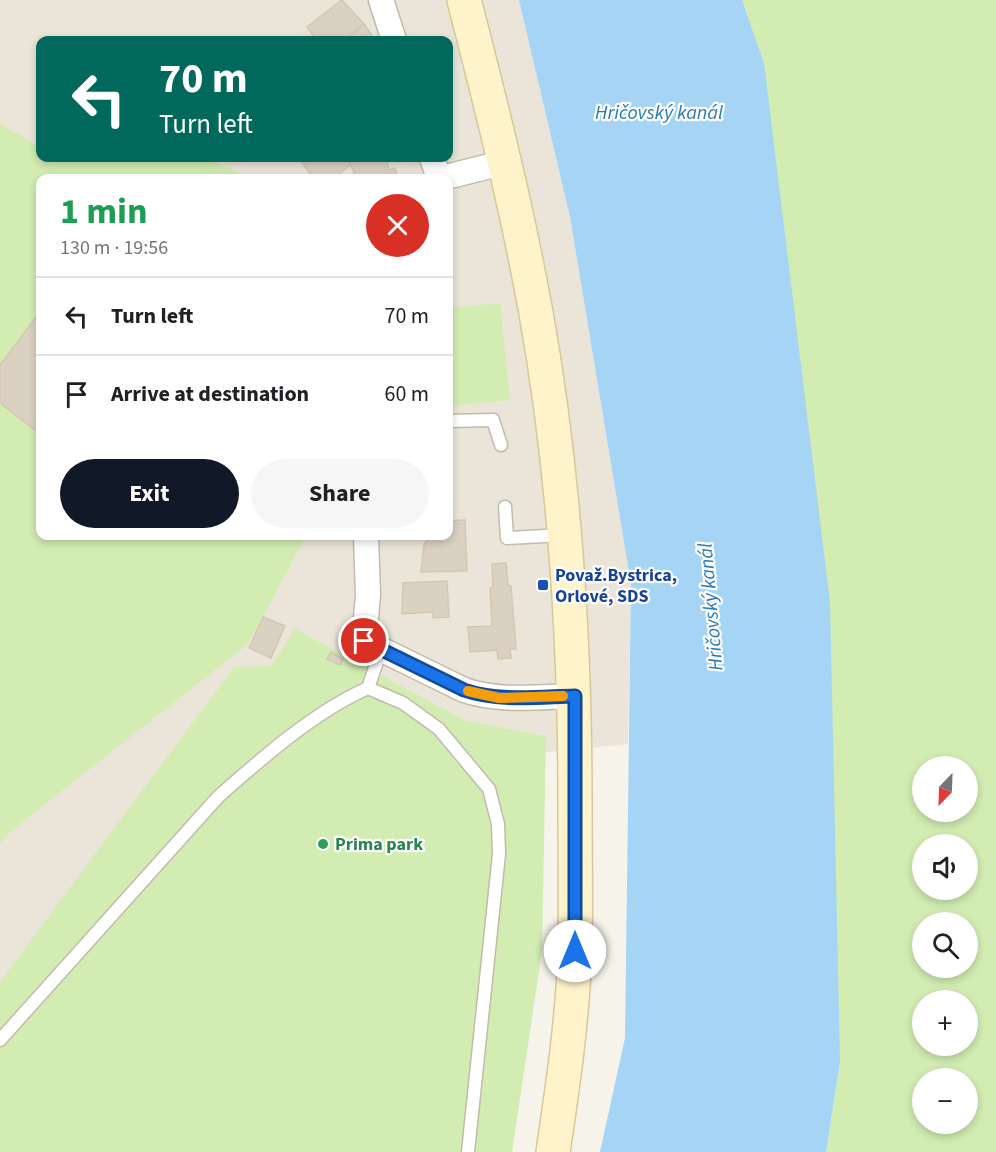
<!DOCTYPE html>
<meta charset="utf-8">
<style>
:root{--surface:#fff;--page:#f6f6f6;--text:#202124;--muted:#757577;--line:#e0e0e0;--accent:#111827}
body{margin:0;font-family:"Source Sans 3",sans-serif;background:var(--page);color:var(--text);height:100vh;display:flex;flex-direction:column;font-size:22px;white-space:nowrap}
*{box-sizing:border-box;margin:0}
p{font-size:20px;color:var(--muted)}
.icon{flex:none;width:33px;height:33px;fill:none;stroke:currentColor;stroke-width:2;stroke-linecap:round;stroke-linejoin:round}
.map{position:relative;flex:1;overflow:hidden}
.details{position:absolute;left:36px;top:174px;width:417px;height:366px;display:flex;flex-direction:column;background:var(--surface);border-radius:12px;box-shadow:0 3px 9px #0003}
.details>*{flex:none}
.top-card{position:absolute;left:36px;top:36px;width:417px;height:126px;border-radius:12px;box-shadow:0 3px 9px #0003;background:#00695c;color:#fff;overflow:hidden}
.needle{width:39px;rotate:203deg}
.fabs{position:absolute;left:912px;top:756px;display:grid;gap:12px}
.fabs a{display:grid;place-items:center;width:66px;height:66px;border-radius:50%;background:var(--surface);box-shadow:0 3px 9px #0003;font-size:30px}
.pin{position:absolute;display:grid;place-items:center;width:51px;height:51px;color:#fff;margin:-26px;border:3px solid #fff;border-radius:50%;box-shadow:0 2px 6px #0007}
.me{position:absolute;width:66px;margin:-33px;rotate:0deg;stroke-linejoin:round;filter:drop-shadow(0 0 4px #0008)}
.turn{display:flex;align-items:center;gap:21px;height:126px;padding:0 24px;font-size:27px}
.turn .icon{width:78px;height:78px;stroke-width:2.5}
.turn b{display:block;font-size:42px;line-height:51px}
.round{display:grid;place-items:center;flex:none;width:63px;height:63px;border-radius:32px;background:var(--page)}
.summary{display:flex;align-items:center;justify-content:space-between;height:102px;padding:0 24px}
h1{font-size:36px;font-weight:700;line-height:45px;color:#1e9e55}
.action{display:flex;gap:12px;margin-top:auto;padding:12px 24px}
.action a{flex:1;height:69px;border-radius:36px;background:var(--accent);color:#fff;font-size:24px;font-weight:700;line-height:69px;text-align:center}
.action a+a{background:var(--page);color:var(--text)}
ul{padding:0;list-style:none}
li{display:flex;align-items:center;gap:18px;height:78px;padding:0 24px;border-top:2px solid var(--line)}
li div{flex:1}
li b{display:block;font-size:22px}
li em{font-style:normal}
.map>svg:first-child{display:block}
</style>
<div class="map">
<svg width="996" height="1152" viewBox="0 0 996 1152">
<rect width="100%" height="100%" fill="#f6f3eb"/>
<path fill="#eae5d8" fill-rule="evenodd" d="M0,0H519L570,217L631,584L628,744L466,760L0,1098ZM40,40H448V158H40ZM40,178H448V536H40Z"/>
<g fill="#d2ecb2" fill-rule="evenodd">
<path d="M742,0H996V1152H826L840,1062L764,63ZM922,766H968V812H922ZM922,844H968V890H922ZM922,922H968V968H922ZM922,1000H968V1046H922ZM922,1078H968V1124H922Z"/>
<polygon points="0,124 40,147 40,158 59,158 69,163 76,158 204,158 252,178 40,178 40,536 306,536 248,644 10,832 0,843"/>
<polygon points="500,303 510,400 449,406 449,308"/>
<polygon points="295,629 466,721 546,736 542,951 512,1152 0,1152 0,982 234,667 271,666"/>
</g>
<polygon fill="#a5d4f5" points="519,0 742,0 764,63 830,602 840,1062 826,1152 600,1152 625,1038 631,584 570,217"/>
<g fill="#dbd1c2" stroke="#d4c7b2" stroke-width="1.5">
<polygon points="342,0 364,24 345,40 323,40 320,37 316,40 307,27"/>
<polygon points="364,24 375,40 345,40"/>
<polygon points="298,158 348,158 351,165 333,178 314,178"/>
<polygon points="348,158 386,158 389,170 395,168 398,178 356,178"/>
<polygon points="40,312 40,434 0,403 0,365"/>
<polygon points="465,520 467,571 421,572 424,545 429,536 448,536 448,521"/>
<polygon points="506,563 508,586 511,586 516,649 510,649 511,658 498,659 497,650 470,652 468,627 492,626 490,588 493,587 492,564"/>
<polygon points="447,581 449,617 433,618 433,612 402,614 403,583"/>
<polygon points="263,617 285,626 271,658 249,648"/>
<polygon points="331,652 343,659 340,665 327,659"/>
</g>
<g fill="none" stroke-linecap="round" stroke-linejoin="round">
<g stroke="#c2bbac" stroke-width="15">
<g id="lane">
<polyline points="448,421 493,420 501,445"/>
<polyline points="505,507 507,538 563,535"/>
<polyline points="381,650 368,688 403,703 439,729 489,789 498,824 499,854 468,1152"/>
<path d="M0,1040L218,797C262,758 314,712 368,688"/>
</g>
</g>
<g stroke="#c2bbac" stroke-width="27">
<g id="street">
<polyline points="381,0 394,40"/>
<polyline points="432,158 439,178"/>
<polyline points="442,178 506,162"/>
<path d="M366,536L368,595L364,641L464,690C499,702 538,697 575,696"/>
</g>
</g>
<g stroke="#d8c798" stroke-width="36">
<path id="secondary" d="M464,0C491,104 517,208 536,313C565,475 575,639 575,802C575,851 576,900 575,949C573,1016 563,1085 553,1152"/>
</g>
<use href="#lane" stroke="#fff" stroke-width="12"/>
<use href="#street" stroke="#fff" stroke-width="24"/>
<use href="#secondary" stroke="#fff3cc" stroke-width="33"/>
</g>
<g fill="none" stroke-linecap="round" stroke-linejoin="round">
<g stroke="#114b97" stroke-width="15">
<path id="route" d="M364,641L464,690C499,702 538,697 575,696V951"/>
</g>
<use href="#route" stroke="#1a73e8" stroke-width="10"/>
<polyline stroke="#f59e0b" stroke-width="10" points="468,691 499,698 563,696"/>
</g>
<rect fill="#1a4fb4" stroke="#fff" stroke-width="2" x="537" y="579" width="12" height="12" rx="3"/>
<circle fill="#2e9e5b" stroke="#fff" stroke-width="2" cx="323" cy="844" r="6"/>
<g text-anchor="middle" stroke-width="4.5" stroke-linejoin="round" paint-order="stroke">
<g font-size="18" font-weight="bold" fill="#164399" stroke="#fff" text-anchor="start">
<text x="555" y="581">Považ.Bystrica,<tspan x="555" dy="21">Orlové, SDS</tspan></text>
</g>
<g font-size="18" font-weight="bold" fill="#27864d" stroke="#fff" text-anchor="start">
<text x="335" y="850">Prima park</text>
</g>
<g font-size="20" font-style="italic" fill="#287ab6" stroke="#fff">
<text x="659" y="119">Hričovský kanál</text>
<text transform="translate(710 607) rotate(-95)" y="7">Hričovský kanál</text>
</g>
</g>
</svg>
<div class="fabs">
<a><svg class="needle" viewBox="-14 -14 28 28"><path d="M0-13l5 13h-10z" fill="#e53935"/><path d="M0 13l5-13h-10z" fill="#757577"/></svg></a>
<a><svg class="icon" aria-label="sound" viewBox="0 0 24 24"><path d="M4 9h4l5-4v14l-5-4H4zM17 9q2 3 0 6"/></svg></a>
<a><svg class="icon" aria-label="search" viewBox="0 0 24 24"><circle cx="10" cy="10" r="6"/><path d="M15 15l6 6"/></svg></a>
<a>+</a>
<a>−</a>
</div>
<div class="pin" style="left:364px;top:641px;background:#d93025"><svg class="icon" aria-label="arrive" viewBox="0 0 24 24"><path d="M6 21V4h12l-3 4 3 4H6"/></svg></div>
<svg class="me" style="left:575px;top:951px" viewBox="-20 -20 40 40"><circle r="19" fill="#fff"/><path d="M0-13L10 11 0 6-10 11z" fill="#1a73e8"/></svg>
<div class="top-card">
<div class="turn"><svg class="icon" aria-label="left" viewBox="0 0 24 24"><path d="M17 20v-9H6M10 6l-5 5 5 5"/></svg><div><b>70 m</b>Turn left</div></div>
</div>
<section class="details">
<div class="summary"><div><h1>1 min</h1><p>130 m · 19:56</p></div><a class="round" style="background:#d93025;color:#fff"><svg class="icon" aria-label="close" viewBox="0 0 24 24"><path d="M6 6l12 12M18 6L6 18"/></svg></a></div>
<ul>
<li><svg class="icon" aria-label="left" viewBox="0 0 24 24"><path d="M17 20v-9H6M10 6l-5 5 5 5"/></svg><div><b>Turn left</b></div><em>70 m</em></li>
<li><svg class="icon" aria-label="arrive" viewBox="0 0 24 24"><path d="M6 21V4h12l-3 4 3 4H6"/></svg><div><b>Arrive at destination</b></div><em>60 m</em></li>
</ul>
<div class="action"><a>Exit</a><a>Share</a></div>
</section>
</div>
